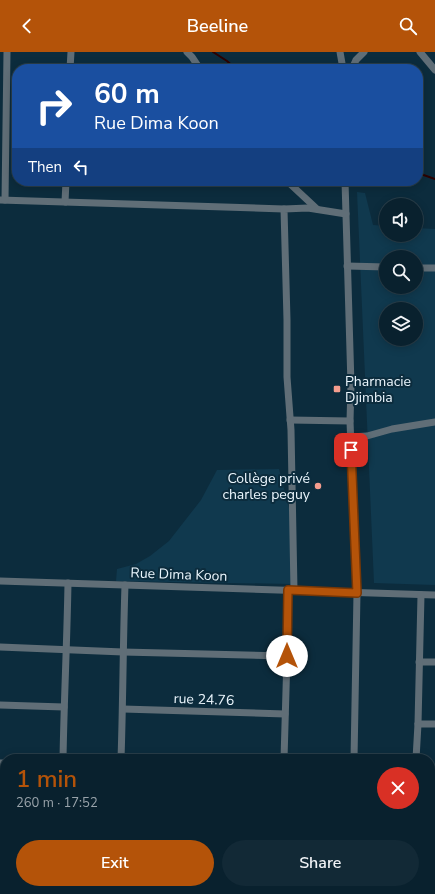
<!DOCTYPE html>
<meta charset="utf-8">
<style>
:root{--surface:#09212e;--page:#122936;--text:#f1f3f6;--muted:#99a3aa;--line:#293e4a;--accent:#b45309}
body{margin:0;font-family:"Nunito Sans",sans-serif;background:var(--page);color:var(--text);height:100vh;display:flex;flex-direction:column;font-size:15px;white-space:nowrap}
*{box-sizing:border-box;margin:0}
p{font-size:13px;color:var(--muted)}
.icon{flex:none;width:22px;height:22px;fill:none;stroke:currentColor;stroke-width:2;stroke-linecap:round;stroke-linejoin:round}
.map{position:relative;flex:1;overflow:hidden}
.details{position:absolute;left:0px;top:702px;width:435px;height:140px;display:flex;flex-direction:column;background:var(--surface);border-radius:16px 16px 0 0;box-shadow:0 2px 10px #0003,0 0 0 1px var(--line)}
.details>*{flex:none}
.banner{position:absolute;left:12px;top:12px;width:411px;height:122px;border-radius:16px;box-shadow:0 2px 10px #0003,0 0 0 1px var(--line);background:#1a4fa0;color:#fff;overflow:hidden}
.buttons{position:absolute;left:379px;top:146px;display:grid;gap:8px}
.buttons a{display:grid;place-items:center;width:44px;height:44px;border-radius:50%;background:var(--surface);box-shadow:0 2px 10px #0003,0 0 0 1px var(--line);font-size:20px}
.pin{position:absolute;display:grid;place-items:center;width:34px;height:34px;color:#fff;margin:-17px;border-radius:8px;box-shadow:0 2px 6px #0006}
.me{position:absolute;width:44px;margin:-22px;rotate:0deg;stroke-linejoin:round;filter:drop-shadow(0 0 3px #0008)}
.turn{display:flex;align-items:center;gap:14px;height:84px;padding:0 16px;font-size:18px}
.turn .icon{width:52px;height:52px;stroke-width:2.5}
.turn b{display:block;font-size:28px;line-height:34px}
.then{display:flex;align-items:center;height:38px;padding:0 16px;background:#0003;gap:8px;font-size:15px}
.round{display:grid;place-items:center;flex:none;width:42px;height:42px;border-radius:21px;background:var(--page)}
.headline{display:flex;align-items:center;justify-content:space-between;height:68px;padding:0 16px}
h1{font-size:24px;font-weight:600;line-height:30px;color:var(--accent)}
.primary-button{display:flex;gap:8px;margin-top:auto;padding:8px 16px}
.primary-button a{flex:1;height:46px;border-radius:24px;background:var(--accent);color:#fff;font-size:16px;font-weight:600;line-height:46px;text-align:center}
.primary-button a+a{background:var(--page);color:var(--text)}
header{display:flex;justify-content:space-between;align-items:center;height:52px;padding:0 16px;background:var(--accent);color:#fff;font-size:18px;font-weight:600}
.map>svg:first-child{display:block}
</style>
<header><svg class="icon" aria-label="back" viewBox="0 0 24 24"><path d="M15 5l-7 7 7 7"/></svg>Beeline<svg class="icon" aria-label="search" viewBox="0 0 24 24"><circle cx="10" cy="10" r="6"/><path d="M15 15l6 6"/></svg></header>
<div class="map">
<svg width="435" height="842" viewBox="0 0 435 842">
<rect width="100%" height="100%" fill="#0c2c3d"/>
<g fill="#10394e" fill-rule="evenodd">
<path d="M357,140L365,141L373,173L386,174V183H416V176L435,177V533L374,531ZM386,205H416V235H386ZM386,257H416V287H386Z"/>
<polygon points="279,417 290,461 292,532 116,529 117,517 136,512 150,504 169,489 201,448 217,418"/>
</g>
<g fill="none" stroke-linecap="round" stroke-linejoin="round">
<g stroke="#2d0100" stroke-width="2">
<polyline points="213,0 227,9 236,17"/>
<polyline points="418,121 435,127"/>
<polyline points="356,131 376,133 382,129"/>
</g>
<g stroke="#606e77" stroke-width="7">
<polyline points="187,0 192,5 200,17"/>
<polyline points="340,0 343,17"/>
<polyline points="420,0 435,18"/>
<polyline points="70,17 71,0"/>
<polyline points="352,17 356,8 364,0"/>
<polyline points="287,129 317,157"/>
<polyline points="345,129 351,333 350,369 352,422 357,541 354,707"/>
<polyline points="0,148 284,157"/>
<polyline points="5,148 7,0"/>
<polyline points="65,150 66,129"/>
<polyline points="347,214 386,215"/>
<polyline points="416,216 435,216"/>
<polyline points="290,368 350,369"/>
<polyline points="351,385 367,384 392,377 435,370"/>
<polyline points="0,529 435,543"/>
<polyline points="294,538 291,378 287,325 287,268 284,157 308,156 346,162"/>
<polyline points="0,595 123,600 287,604"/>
<polyline points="419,610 435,610"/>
<polyline points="0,653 64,655"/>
<polyline points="123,657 285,662"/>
<polyline points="418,672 435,672"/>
<path d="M63,707C64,648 67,590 68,531"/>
<path d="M121,707C123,649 123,591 125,533"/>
<polyline points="284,707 287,604 288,538"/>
<polyline points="416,707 418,672 421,543"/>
<polyline points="0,711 5,711"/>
<polyline points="430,726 435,727"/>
<polyline points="0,773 5,773"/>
<polyline points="430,787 435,788"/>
<polyline points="0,833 5,833"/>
<polyline points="60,837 60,842"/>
<polyline points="140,837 278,842"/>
<polyline points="115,842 115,837"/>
<polyline points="351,842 351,837"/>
<polyline points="413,842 413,837"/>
</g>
</g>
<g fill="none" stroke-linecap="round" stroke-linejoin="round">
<g stroke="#753606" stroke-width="10">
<polyline id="route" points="287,604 288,538 357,541 351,398"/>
</g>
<use href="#route" stroke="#b45309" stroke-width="7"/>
</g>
<g fill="#f59d8e" stroke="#0c2c3d" stroke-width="1.5">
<rect x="333" y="333" width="8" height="8" rx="2"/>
<circle cx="318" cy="434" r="4"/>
</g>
<g text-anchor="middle" stroke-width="4" stroke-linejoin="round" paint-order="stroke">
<g font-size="14" fill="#ebf6fd" stroke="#0c2c3d" text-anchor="start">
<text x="345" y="334">Pharmacie<tspan x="345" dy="16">Djimbia</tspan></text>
<text x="310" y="431" text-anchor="end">Collège privé<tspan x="310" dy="16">charles peguy</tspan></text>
</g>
<g font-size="14" fill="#ebf6fd" stroke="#0c2c3d">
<text transform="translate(179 522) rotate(2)" y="5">Rue Dima Koon</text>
<text transform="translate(204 647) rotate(2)" y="5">rue 24.76</text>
</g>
</g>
</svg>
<div class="buttons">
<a><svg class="icon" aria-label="sound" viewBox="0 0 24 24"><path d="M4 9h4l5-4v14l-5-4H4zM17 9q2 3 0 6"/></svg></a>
<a><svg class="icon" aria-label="search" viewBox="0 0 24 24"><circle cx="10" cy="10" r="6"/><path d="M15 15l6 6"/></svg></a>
<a><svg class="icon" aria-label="layers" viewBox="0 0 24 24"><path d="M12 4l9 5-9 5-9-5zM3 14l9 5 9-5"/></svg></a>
</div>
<div class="pin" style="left:351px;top:398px;background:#d93025"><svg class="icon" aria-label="arrive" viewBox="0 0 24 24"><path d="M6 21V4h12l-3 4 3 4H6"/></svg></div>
<svg class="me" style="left:287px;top:604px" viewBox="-20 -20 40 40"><circle r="19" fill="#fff"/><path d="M0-13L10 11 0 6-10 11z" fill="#b45309"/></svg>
<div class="banner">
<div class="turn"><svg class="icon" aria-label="right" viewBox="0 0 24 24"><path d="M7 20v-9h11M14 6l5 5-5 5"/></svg><div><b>60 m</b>Rue Dima Koon</div></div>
<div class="then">Then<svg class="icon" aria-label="left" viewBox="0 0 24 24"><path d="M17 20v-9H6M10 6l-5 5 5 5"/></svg></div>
</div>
<section class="details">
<div class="headline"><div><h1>1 min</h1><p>260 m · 17:52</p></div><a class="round" style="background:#d93025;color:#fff"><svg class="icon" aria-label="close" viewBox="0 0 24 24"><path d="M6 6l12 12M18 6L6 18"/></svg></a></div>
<div class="primary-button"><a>Exit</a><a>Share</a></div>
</section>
</div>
